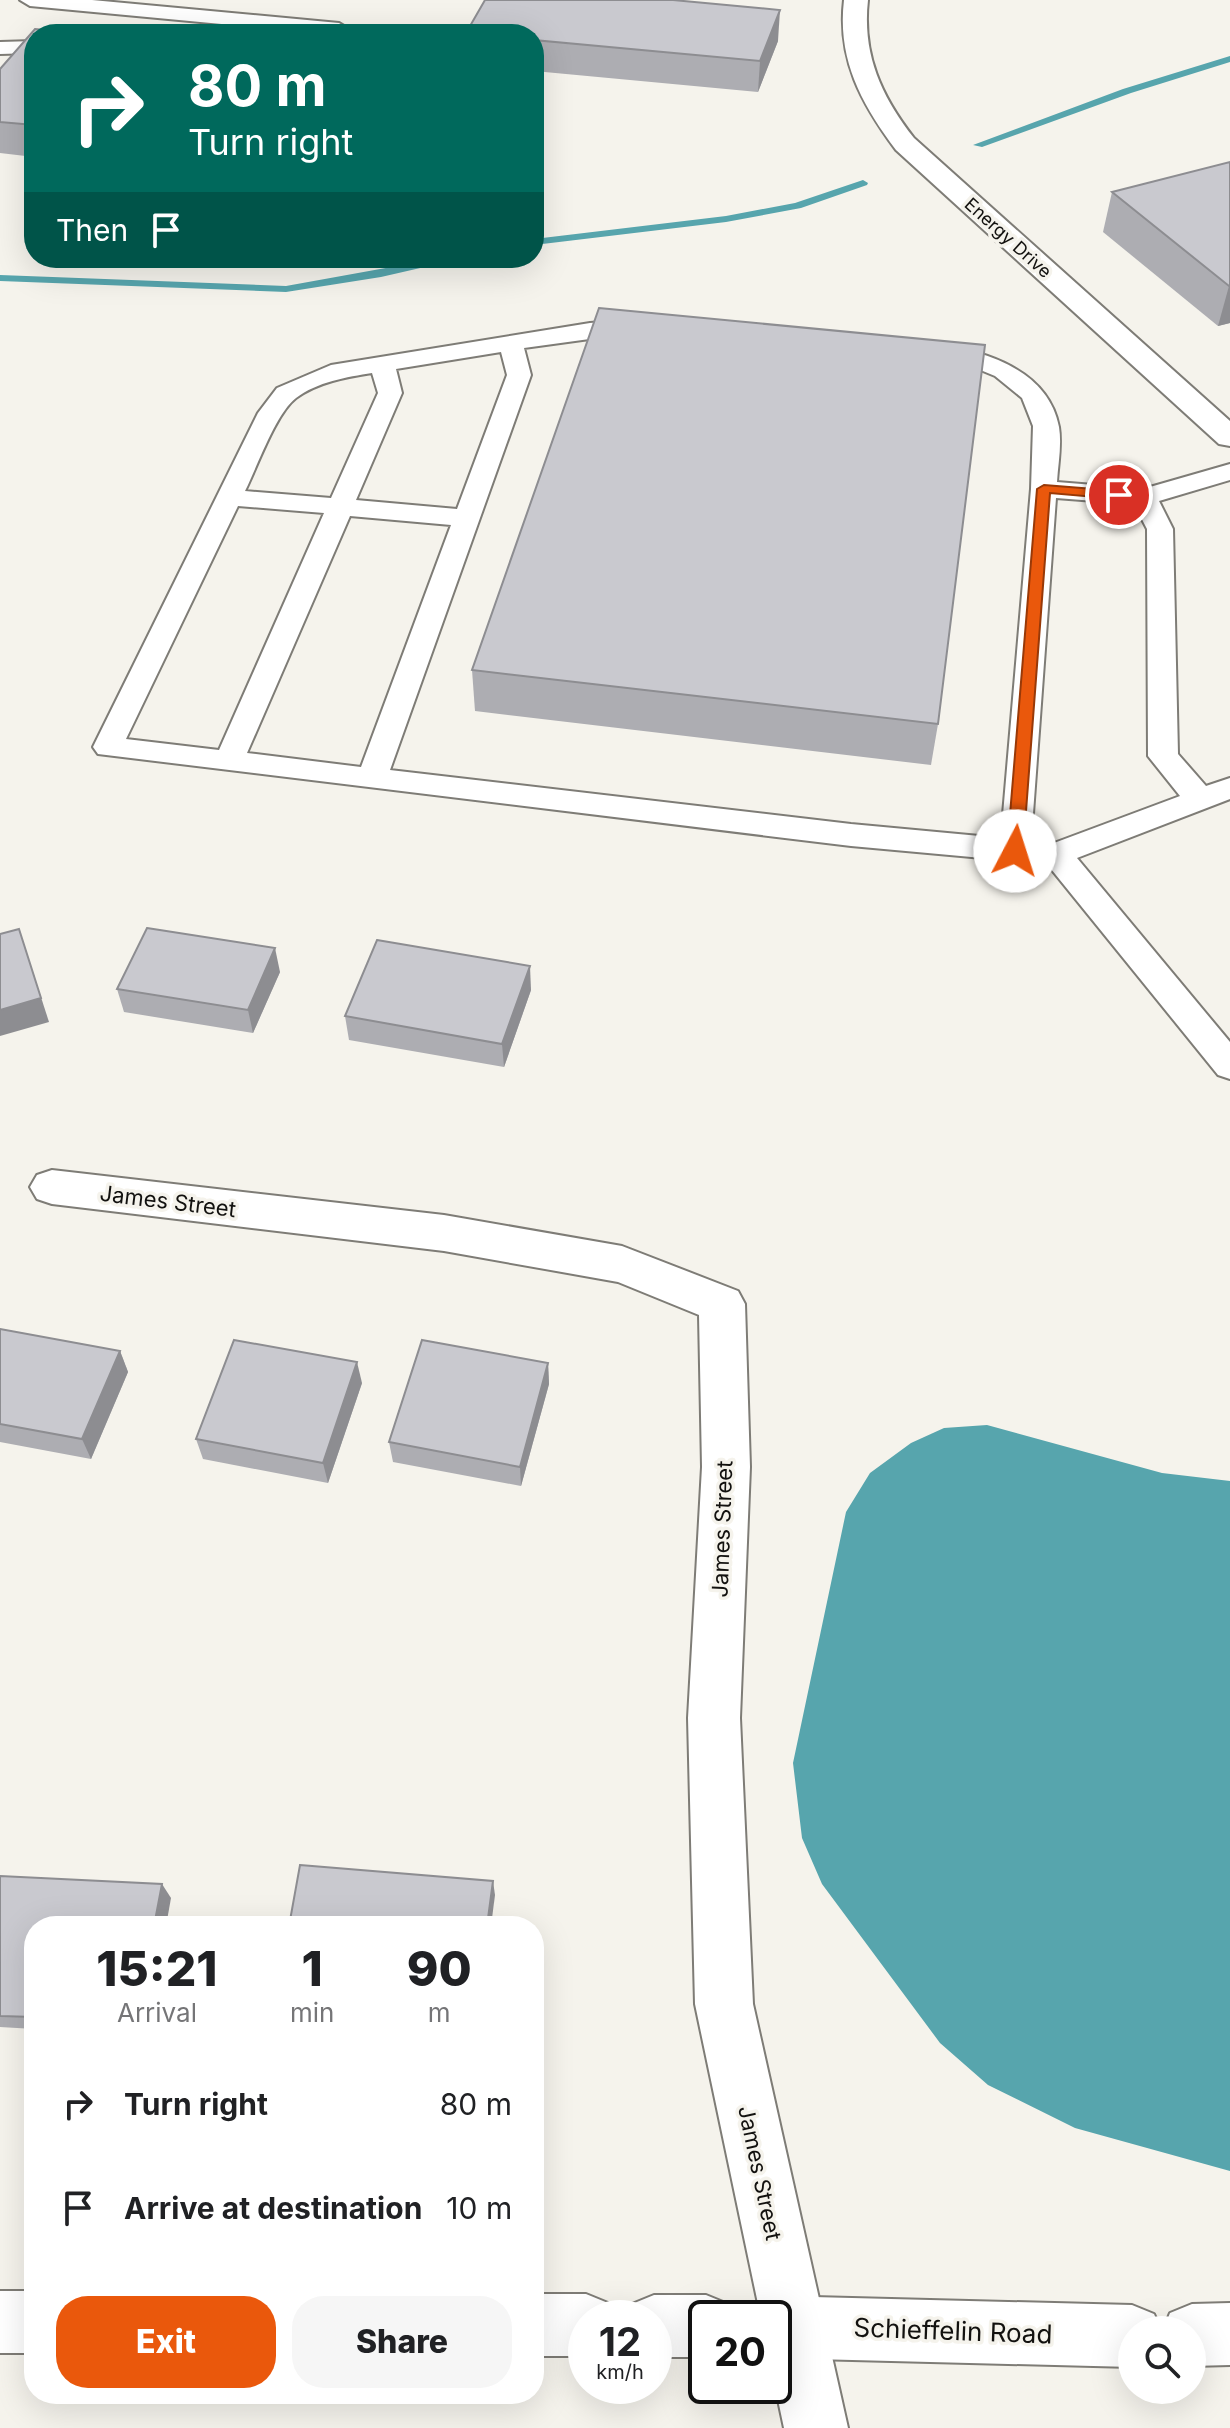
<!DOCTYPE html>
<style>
:root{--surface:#fff;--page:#f6f6f6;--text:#202124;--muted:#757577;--accent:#ea580c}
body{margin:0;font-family:Inter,sans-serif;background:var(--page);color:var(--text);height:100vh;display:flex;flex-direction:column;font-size:30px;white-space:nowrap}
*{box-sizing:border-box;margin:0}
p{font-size:26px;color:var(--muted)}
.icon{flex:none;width:44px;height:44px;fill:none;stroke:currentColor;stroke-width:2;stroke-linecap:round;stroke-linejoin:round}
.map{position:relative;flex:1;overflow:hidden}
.sheet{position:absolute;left:24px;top:1916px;width:520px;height:488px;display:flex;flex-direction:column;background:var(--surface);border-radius:32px;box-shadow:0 8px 32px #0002}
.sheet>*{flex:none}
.banner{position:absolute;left:24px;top:24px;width:520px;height:244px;border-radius:32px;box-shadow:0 8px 32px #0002;background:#00695c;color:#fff;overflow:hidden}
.controls{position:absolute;left:1118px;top:2316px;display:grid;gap:16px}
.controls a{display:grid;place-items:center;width:88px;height:88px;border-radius:50%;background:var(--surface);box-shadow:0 8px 32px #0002;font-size:40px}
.speed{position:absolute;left:568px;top:2300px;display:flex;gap:16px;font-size:40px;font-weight:700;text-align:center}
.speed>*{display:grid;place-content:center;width:104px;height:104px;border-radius:50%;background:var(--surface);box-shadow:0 8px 32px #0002;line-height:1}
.speed small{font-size:20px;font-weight:400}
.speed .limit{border:4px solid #111;border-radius:12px;background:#fff;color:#111}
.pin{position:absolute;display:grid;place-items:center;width:68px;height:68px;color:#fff;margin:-34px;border:4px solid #fff;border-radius:50%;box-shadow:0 2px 8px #0007}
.me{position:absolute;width:88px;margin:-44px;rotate:5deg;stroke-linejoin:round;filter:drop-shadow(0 0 6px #0008)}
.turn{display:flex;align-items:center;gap:28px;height:168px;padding:0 32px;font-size:36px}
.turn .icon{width:104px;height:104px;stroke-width:2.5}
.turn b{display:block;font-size:56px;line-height:68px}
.then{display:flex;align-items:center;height:76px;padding:0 32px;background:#0003;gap:16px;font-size:30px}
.eta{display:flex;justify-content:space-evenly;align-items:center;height:136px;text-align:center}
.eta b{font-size:48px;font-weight:800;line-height:56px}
.cta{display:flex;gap:16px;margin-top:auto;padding:16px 32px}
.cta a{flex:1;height:92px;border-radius:32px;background:var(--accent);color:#fff;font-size:32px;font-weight:800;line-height:92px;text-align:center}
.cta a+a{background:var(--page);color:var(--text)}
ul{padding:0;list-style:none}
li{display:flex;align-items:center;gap:24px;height:104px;padding:0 32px}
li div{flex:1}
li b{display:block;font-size:30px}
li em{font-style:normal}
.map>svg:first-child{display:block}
</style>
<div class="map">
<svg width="1230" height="2428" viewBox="0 0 1230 2428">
<rect width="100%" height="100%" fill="#f5f3ec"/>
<polygon fill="#57a5ad" points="987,1425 1162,1473 1230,1481 1230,2171 1075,2128 988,2085 940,2043 822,1884 802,1838 793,1763 846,1512 870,1473 911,1443 944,1428"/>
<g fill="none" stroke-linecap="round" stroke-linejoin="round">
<g fill="#57a5ad" fill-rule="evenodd">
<polygon points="1230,56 1230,62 1131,93 982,147 973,145 1123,89"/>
<polygon points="863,180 868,183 867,185 801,208 726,222 534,245 534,239 726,216 795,203"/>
<polygon points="441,258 464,258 381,277 286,292 0,281 0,275 286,286"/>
</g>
<g stroke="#7e7c76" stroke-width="4">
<g id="service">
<polygon points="20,0 92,0 339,23 349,29 346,33 329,34 30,6"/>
<polygon points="34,41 34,53 0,54 0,42"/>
<path d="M640,319L648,321L652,326L648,331L524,348L531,375L390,770L851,824L1001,838L1031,489L1033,426L1022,398L995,376L961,362L925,355L922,350L925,345L934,343C984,351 1048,369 1059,427C1062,445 1058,464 1057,482L1143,489L1230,464V480L1159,501L1173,529L1178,754L1206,786L1230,778V799L1077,858L1230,1042V1079L1218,1075L1047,864L851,846L98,754L93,747L258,413L277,388L331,365L590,323ZM501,352L507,375L457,509L356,500L402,393L396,369ZM372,373L378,393L331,498L245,491C257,467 276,413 296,398C317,382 347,377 372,373ZM1056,498L1134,504L1147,529L1148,756L1180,796L1054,843L1031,841ZM238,506L324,513L219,750L126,739ZM350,516L451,525L361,767L247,753Z"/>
</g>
</g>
<g stroke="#7e7c76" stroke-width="4">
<g id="minor">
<path d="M844,0H868C862,54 881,96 914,138L1230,421V446L1219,444L896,150C861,103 837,59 844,0Z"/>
<polygon points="52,1170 444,1215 622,1246 738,1291 745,1304 750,1467 740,1718 753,2004 848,2428 784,2428 774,2381 774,2318 761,2318 695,2004 688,1718 702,1467 699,1315 618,1282 444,1251 52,1204 37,1199 30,1187 37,1175"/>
</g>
</g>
<g stroke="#7e7c76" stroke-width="4">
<g id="tertiary">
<rect x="0" y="2291" width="34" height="62"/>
<polygon points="534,2294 586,2294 608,2303 614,2318 586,2318 586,2356 534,2356"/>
<polygon points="654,2295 706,2295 728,2304 734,2318 706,2318 706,2357 654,2357 654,2318 626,2318 632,2304"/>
<polygon points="774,2296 1132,2305 1154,2314 1161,2330 1132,2330 1132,2367 774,2358 774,2318 746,2318 752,2305"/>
<polygon points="1230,2303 1230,2365 1192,2366 1192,2330 1163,2330 1170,2313 1192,2304"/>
</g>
</g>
<use href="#service" fill="#fff" fill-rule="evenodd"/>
<use href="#minor" fill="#fff" fill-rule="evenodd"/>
<use href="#tertiary" fill="#fff" fill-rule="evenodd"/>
</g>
<g fill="#adadb2">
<polygon points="485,0 778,41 758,92 534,71 534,34 466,34"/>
<polygon points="34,34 34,157 0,153 0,69"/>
<polygon points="1230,162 1230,323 1218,326 1103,232 1112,192"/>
<polygon points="472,670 938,724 931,765 475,711"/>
<polygon points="280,972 253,1033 124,1012 117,989"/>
<polygon points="531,990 504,1067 349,1040 345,1016"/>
<polygon points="0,1329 120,1351 128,1372 91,1459 0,1442"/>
<polygon points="548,1363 549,1384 521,1486 393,1462 389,1442"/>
<polygon points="362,1383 328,1483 203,1459 196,1439"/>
<polygon points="0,1876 171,1898 34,1926 34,2029 0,2027"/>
</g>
<g fill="#8d8d91">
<polygon points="780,10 778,41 758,92 760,61"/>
<polygon points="1230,285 1230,323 1218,326 1229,286"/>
<polygon points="19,929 49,1022 0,1036 0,1010"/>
<polygon points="275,948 280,972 253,1033 248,1010"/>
<polygon points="530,966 531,990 504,1067 502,1044"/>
<polygon points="120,1351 128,1372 91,1459 82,1439"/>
<polygon points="357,1362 362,1383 328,1483 323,1463"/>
<polygon points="548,1363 549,1384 521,1486 520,1467"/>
<polygon points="493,1881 495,1895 491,1926 487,1926"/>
<polygon points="162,1884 171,1898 166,1926 154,1926"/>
</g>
<g fill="#c9c9cf" stroke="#8d8d91" stroke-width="2">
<polygon points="485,0 673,0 780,10 760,61 534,40 534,34 466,33"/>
<polygon points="35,29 84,34 34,34 34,125 0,122 0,69"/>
<polygon points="1230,162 1230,285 1229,286 1112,192"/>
<polygon points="599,308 985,345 938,724 472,670"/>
<polygon points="147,928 275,948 248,1010 117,989"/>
<polygon points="19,929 41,998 0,1010 0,934"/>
<polygon points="377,940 530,966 502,1044 345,1016"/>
<polygon points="0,1329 120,1351 82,1439 0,1424"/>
<polygon points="234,1340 357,1362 323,1463 196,1439"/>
<polygon points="422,1340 548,1363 520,1467 389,1442"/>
<polygon points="300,1865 493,1881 487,1926 289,1926"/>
<polygon points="0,1876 162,1884 154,1926 34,1926 34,2017 0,2016"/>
</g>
<polygon fill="#ea580c" stroke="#983908" stroke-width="2" points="1044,485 1119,491 1125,495 1119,499 1050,493 1023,851 1015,856 1007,851 1037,489"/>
<g text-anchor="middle" stroke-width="7" stroke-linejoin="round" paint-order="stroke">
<g font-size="18" fill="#12110f" stroke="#f5f3ec">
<text transform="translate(1008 238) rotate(42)" y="6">Energy Drive</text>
</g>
<g font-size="22" fill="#12110f" stroke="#f5f3ec">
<text transform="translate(168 1201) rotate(7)" y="8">James Street</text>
<text transform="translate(722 1529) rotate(-88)" y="8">James Street</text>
<text transform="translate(760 2173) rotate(78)" y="8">James Street</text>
</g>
<g font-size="26" fill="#12110f" stroke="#f5f3ec">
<text transform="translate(953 2331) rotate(2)" y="9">Schieffelin Road</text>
</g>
</g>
</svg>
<div class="controls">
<a><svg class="icon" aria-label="search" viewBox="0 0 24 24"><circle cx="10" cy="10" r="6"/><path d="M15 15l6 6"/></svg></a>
</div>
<div class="speed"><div>12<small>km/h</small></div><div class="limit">20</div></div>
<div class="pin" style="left:1119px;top:495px;background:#d93025"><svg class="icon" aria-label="arrive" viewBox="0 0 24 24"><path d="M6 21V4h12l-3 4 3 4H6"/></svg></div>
<svg class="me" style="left:1015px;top:851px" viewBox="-20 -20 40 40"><circle r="19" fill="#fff"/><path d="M0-13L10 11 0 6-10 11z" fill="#ea580c"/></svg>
<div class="banner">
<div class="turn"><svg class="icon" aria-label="right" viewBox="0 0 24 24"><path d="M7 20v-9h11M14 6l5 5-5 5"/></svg><div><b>80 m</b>Turn right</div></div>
<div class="then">Then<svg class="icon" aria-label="arrive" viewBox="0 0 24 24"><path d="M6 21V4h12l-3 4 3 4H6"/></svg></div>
</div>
<section class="sheet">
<div class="eta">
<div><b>15:21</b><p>Arrival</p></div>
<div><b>1</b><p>min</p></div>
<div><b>90</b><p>m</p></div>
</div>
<ul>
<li><svg class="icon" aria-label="right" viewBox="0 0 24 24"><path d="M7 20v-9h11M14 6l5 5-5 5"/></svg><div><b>Turn right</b></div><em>80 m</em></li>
<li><svg class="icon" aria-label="arrive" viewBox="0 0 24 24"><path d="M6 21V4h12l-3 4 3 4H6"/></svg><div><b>Arrive at destination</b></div><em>10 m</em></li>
</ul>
<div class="cta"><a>Exit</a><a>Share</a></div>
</section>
</div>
